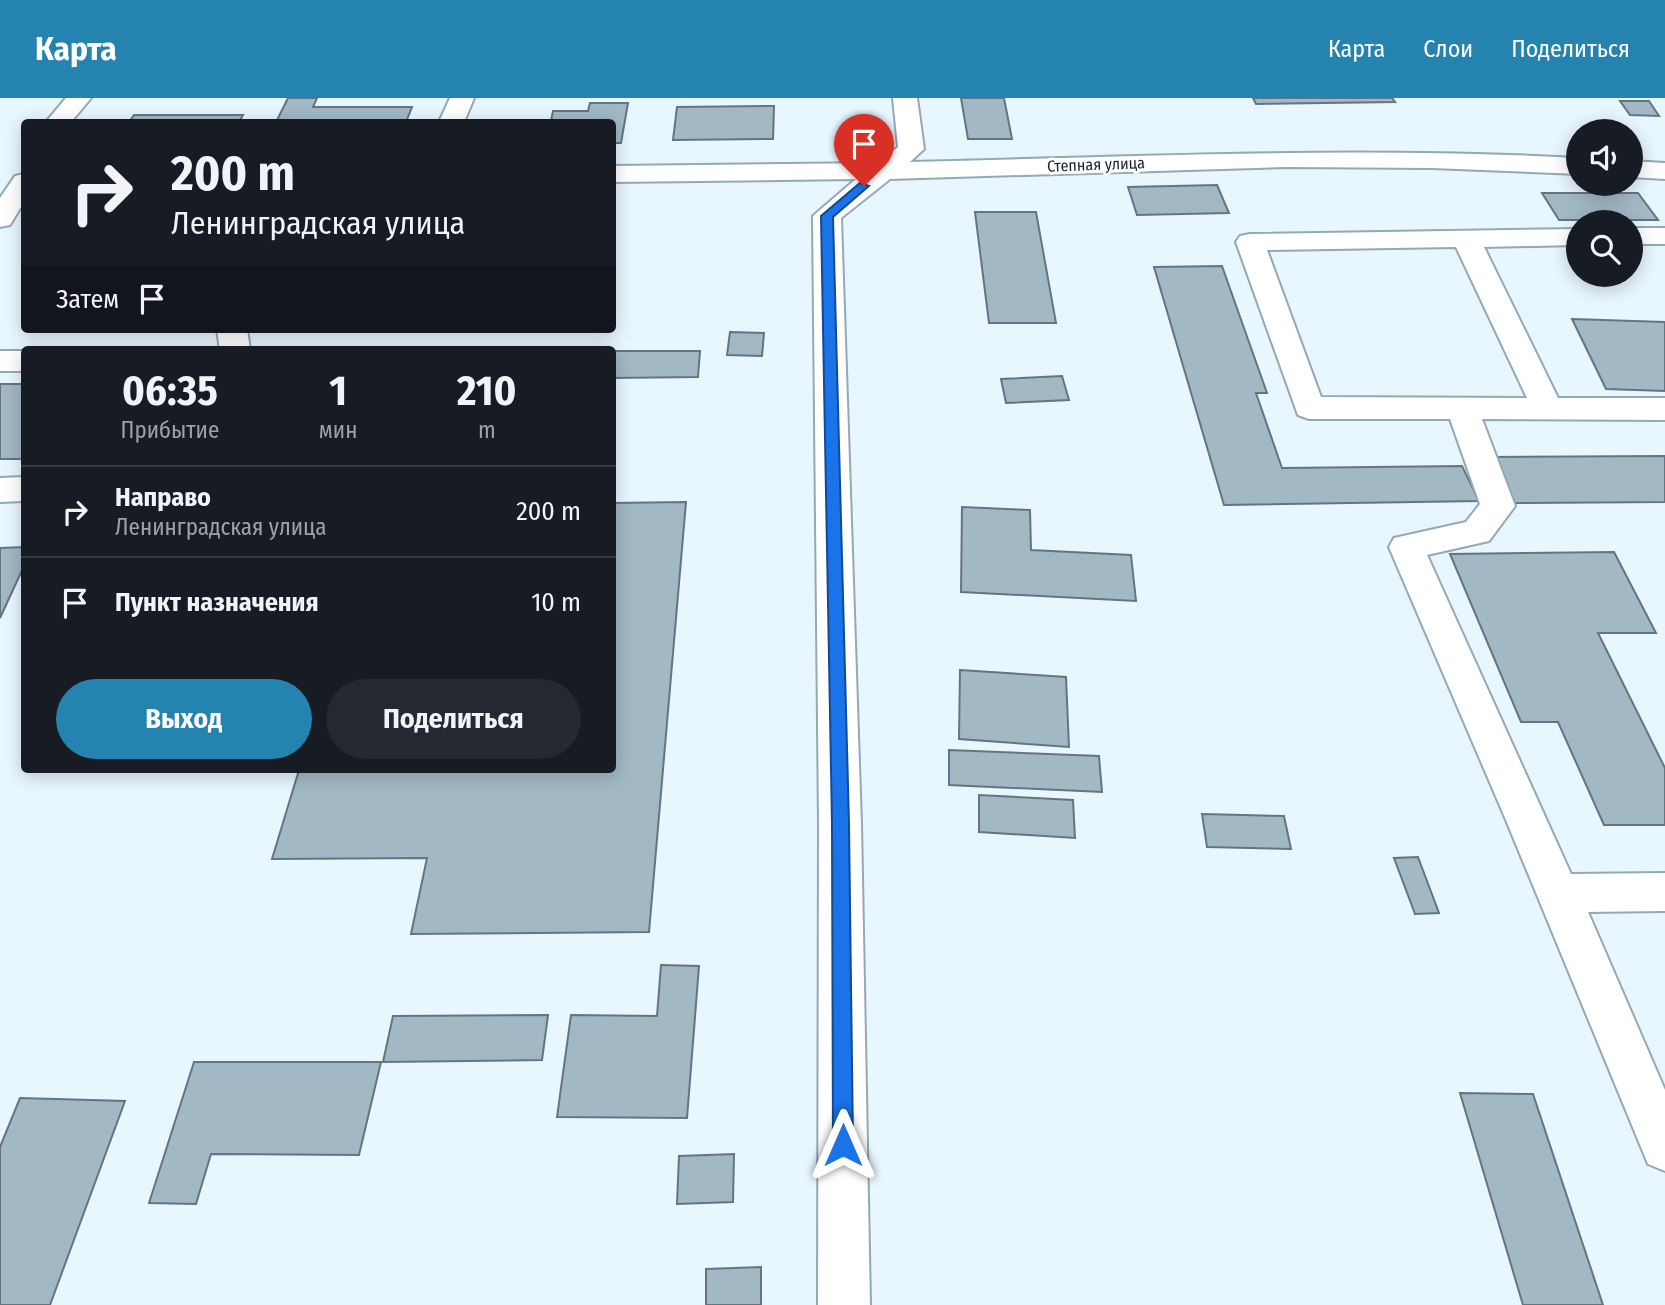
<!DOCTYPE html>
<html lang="ru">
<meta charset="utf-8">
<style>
:root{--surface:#171b24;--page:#242831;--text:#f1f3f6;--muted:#9ea1a6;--line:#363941;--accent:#2483af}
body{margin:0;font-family:"Fira Sans Condensed",sans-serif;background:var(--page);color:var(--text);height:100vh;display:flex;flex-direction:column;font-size:26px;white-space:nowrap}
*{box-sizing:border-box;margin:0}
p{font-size:23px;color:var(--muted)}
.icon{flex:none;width:38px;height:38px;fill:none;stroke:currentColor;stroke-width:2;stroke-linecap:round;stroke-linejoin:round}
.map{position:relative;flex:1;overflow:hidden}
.drawer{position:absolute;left:21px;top:248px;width:595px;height:427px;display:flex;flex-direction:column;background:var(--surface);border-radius:7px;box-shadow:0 4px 18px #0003}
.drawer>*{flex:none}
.banner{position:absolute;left:21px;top:21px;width:595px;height:214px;border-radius:7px;box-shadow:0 4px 18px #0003;background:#171b24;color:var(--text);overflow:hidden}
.buttons{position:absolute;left:1566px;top:21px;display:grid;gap:14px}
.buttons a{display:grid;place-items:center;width:77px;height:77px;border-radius:50%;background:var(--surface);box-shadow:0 4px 18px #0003;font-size:35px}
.pin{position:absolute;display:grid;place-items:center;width:60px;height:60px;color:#fff;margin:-72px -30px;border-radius:50% 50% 50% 0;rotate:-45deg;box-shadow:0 0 7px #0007}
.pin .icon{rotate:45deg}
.me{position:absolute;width:77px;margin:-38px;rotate:0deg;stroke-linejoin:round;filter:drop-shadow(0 0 5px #0008)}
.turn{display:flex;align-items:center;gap:24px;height:147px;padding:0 35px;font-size:32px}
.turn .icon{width:91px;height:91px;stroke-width:2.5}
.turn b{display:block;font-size:49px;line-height:60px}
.then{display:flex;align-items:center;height:66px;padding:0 35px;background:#0003;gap:14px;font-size:26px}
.eta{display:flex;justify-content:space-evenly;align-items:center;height:119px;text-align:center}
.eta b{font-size:42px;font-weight:700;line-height:49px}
.action{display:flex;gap:14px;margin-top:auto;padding:14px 35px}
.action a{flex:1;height:80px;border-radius:42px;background:var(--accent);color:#fff;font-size:28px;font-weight:700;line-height:80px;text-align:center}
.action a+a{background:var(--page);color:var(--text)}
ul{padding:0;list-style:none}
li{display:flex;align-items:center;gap:21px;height:91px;padding:0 35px;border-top:2px solid var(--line)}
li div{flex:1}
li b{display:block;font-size:26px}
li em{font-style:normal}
header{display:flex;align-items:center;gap:42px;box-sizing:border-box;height:98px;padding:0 35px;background:var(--accent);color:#fff}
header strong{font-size:33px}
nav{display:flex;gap:38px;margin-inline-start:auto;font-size:24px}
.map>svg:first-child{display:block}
</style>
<header>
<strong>Карта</strong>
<nav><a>Карта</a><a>Слои</a><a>Поделиться</a></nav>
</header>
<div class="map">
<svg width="1665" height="1207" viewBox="0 0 1665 1207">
<rect width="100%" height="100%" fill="#e8f6ff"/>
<g fill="#a2b8c5" stroke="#617682" stroke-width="2">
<polygon points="288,0 317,0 313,9 412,9 406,24 276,24"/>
<polygon points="961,0 1004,0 1012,41 968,41"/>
<polygon points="1253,0 1392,0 1395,4 1256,6"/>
<polygon points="1620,3 1649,3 1659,18 1630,17"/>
<polygon points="590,5 628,5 621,45 612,45 612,24 531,24 551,23 553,13 588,13"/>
<polygon points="774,8 773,41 673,42 677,9"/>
<polygon points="134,17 243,17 239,24 129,24"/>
<polygon points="1217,87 1229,115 1137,117 1128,89"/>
<polygon points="1542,95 1638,95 1658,122 1559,122"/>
<polygon points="975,114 1036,114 1056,225 989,225"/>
<polygon points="1222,168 1267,295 1256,295 1282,370 1462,368 1479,403 1224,407 1154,169"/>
<polygon points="1572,221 1665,224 1665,293 1606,291"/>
<polygon points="730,234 764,235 762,258 727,257"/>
<polygon points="612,253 700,253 698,279 612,280"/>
<polygon points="1062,278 1069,302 1006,305 1001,281"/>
<rect x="0" y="286" width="24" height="75"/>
<polygon points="1665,358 1665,404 1513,405 1491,359"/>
<polygon points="686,404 649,834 411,836 427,760 272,761 299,672 612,672 612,405"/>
<polygon points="962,409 1030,412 1031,452 1131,457 1136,503 961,494"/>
<polygon points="24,449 24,468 0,520 0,450"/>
<polygon points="1614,454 1656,535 1598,535 1665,670 1665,727 1604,727 1558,624 1521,624 1450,456"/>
<polygon points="960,572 1066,579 1069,649 959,641"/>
<polygon points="949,652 1099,658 1102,694 949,687"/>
<polygon points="979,697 1073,702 1075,740 979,734"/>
<polygon points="1202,716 1284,718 1291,751 1207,749"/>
<polygon points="1418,759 1439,815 1415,816 1394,760"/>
<polygon points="661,867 699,868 687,1020 557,1019 571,917 657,918"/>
<polygon points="548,917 542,962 383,964 393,918"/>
<polygon points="194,964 381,964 359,1057 211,1056 196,1106 149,1105"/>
<polygon points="1460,995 1533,996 1603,1207 1523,1207"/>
<polygon points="20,1000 125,1003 50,1207 0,1207 0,1049"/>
<polygon points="734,1056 733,1104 677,1106 679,1058"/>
<polygon points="761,1169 761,1207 706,1207 706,1171"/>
</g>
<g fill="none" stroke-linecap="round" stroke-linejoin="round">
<g stroke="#93a9b5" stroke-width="4">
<g id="minor">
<polygon points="66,0 91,0 71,24 46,24"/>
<polygon points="450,0 474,0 464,24 439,24"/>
<path d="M893,0H917L924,51L910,64C1133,59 1355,48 1578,60V76L1432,70L1286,69L890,81L841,120L861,726L870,1207H818L819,726L813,118L856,81L612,84V68L877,65L898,49Z"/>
<polygon points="1631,63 1665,65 1665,81 1631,79"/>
<polygon points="24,76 24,104 10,127 0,129 0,100 15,78"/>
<rect x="1631" y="130" width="34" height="16"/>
<path d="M1578,131V147L1484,149L1558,300H1665V322L1482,321L1515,408L1489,443L1427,457L1571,776L1665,775V813L1588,814L1665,992V1073L1648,1066L1506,722L1389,449L1394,440L1466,424L1480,406L1450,321H1309L1298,317L1236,144L1240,138L1250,136ZM1456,149L1527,300L1321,299L1267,152Z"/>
<polygon points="217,231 247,231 250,252 220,252"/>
<rect x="0" y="253" width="24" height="20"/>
<polygon points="24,379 24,403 0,404 0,380"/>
</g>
</g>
<use href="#minor" fill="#fff" fill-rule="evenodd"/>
</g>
<polygon fill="#1a73e8" stroke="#114b97" stroke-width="2" points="860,85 869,88 833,119 849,726 853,1047 850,1054 843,1057 836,1054 833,1047 832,726 821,118"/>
<g text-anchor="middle" stroke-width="6" stroke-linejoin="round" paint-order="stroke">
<g font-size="16" fill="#1b2328" stroke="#fff">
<text transform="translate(1096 66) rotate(-2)" y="6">Степная улица</text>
</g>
</g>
</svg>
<div class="buttons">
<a><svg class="icon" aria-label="sound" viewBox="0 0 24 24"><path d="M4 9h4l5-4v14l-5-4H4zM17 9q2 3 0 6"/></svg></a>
<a><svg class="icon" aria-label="search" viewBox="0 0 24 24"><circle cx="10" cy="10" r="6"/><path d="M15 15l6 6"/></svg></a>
</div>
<div class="pin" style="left:864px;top:88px;background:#d93025"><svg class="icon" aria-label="arrive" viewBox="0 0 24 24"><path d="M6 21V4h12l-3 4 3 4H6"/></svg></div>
<svg class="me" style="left:843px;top:1047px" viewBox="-20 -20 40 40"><path d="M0-17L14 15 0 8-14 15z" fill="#1a73e8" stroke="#fff" stroke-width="4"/></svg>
<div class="banner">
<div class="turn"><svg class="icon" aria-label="right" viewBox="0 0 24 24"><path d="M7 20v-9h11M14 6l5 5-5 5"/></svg><div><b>200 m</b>Ленинградская улица</div></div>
<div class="then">Затем<svg class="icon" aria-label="arrive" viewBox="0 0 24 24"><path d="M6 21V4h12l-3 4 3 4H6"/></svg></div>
</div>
<section class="drawer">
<div class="eta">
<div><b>06:35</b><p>Прибытие</p></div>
<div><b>1</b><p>мин</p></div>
<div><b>210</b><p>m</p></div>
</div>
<ul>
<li><svg class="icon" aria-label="right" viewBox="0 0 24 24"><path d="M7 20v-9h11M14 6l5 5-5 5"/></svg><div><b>Направо</b><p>Ленинградская улица</p></div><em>200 m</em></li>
<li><svg class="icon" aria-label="arrive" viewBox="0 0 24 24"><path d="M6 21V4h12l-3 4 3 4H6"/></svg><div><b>Пункт назначения</b></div><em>10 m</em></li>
</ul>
<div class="action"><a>Выход</a><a>Поделиться</a></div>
</section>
</div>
